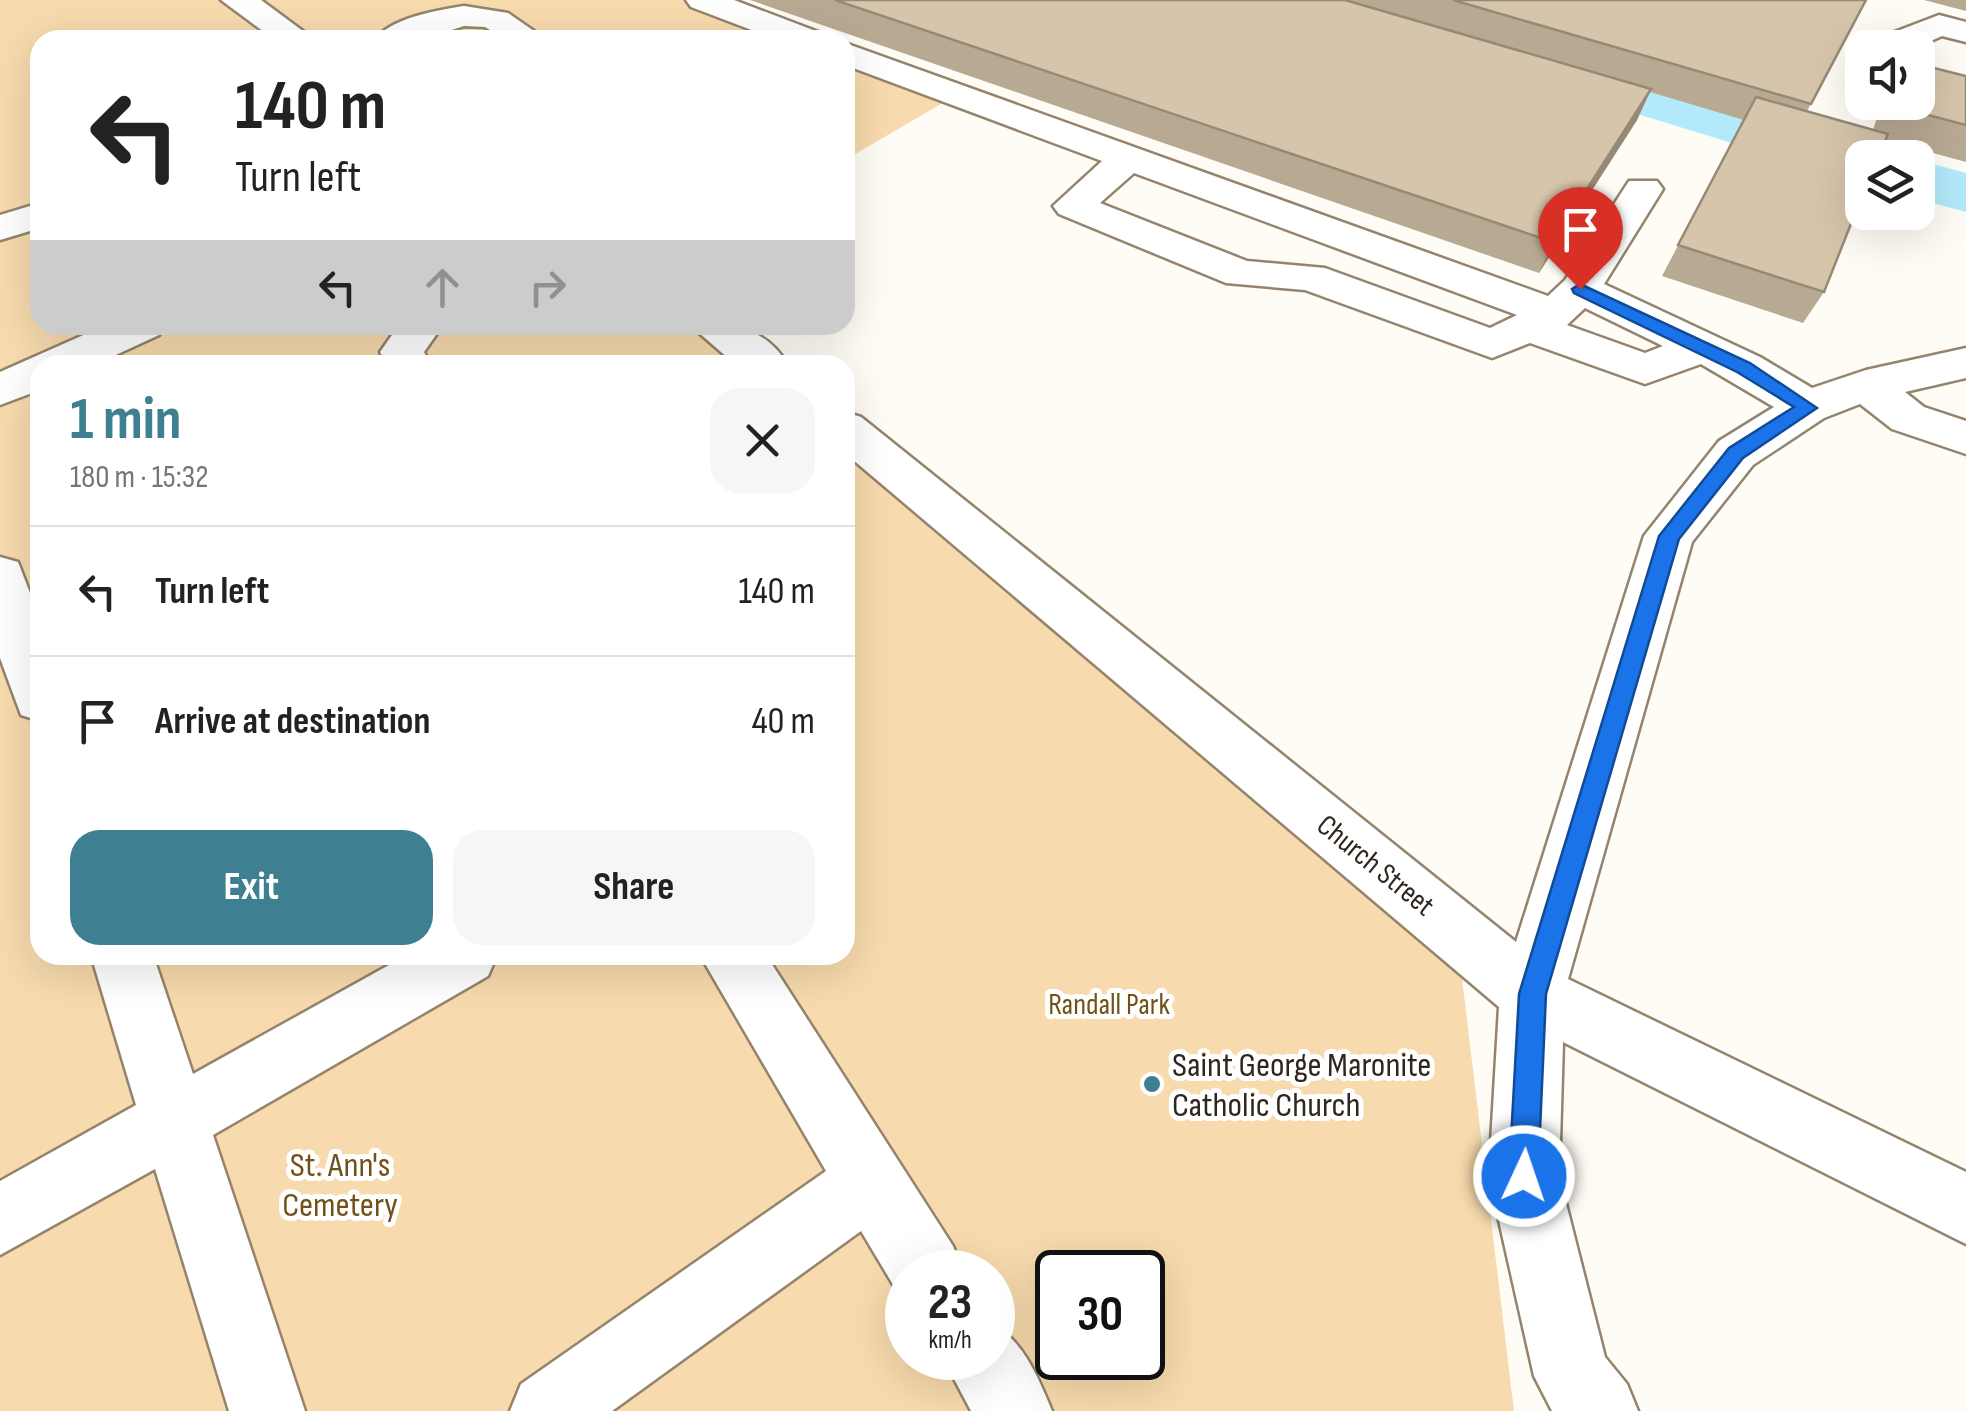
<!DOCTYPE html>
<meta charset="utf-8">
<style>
:root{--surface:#fff;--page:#f6f6f6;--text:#222;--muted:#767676;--line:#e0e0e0;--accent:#3e7f91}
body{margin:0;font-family:"Sofia Sans Condensed",sans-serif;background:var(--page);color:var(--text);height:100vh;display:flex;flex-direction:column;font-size:38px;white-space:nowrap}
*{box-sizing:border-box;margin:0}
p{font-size:32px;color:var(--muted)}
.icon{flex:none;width:55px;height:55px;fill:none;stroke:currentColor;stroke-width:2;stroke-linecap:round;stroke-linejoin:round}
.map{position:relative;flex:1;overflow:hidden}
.panel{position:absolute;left:30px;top:355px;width:825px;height:610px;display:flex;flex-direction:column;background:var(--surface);border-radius:30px;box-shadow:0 10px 40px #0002}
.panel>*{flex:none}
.hud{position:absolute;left:30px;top:30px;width:825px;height:305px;border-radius:30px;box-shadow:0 10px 40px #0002;background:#fff;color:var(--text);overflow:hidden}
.tools{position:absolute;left:1845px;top:30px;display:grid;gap:20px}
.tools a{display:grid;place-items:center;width:90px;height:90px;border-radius:20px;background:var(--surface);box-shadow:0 10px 40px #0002;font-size:50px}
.speed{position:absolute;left:885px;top:1250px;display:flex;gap:20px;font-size:50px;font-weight:700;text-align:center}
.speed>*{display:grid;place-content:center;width:130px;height:130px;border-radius:50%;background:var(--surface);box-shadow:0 10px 40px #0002;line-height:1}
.speed small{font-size:25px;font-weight:400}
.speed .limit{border:5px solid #111;border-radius:15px;background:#fff;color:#111}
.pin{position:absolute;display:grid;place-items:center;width:85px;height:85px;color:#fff;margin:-102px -42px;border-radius:50% 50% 50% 0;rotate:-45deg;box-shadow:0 0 10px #0007}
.pin .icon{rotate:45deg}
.me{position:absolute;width:110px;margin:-55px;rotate:3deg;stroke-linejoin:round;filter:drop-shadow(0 0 8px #0008)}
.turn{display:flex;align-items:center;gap:35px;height:210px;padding:0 40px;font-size:45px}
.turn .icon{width:130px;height:130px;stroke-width:2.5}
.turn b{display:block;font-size:70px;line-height:85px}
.lanes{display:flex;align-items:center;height:95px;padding:0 40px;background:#0003;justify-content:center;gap:50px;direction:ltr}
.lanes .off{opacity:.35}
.round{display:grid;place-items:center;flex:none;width:105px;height:105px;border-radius:30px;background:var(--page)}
.headline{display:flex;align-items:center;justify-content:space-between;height:170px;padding:0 40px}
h1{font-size:60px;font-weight:700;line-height:75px;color:var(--accent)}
.primary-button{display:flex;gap:20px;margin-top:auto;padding:20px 40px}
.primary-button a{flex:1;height:115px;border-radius:30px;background:var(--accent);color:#fff;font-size:40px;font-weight:700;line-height:115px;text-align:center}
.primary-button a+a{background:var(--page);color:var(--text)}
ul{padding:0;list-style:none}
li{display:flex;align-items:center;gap:30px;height:130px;padding:0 40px;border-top:2px solid var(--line)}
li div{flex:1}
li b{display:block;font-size:38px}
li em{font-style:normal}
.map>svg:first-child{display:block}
</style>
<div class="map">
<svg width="1966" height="1411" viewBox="0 0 1966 1411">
<rect width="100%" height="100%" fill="#fffbf5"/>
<g fill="#f7daad" fill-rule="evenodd">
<path d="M0,0H722L836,40H40V325H711L765,365H40V955H845V429L1458,945L1514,1411H0ZM908,1272H992V1358H908ZM1058,1272H1142V1358H1058Z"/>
<polygon points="845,43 970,87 845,160"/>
</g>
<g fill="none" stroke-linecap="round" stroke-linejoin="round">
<g fill="#b3eafb" fill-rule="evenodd">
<polygon points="1296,0 1381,0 1884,150 1890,158 1862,158 1862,182 1840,176 1304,12"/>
<polygon points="1918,160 1966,173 1966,212 1918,199"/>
</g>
<g stroke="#95846b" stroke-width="5">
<g id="minor">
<polygon points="221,0 261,0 315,40 275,40"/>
<polygon points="686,0 734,0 821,33 826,40 778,40 691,7"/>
<path d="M464,6L508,13L547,40H507L485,27L464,26L421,40H375C390,18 438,10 464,6Z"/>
<polygon points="1939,15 1966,22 1966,42 1942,36 1915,48 1880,48 1884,36"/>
<path d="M845,43L1548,296L1565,280L1629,181H1657L1663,189L1604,284L1760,357L1812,388L1866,370L1966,348V378L1905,392L1924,407L1966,421V454L1892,429L1860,404L1824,418L1753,465L1692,542L1568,979L1966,1172V1244L1563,1042L1559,1176L1605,1357L1627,1384L1638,1411H1552L1534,1376L1489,1176L1499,1007L845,453V412L861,417L1516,942L1644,536L1719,441L1774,407L1701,364L1645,384L1530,343L1492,358L1305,290L1226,283L1059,214L1053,206L1102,161L845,65ZM1134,173L1517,315L1490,328L1325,268L1247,261L1100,203ZM1585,308L1663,346L1645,353L1567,325Z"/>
<polygon points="40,203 40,228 0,240 0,215"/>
<polygon points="106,325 166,325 159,335 94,365 40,365 40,390 0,405 0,372"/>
<polygon points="399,325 443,325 424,352 431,365 387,365 380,352"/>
<path d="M690,325C732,325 764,325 788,365H736Z"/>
<polygon points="0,557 18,562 40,619 40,721 21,715 0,658"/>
<polygon points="91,955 153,955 193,1074 407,955 497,955 488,976 213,1135 305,1411 229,1411 155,1169 0,1255 0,1181 136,1105"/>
<polygon points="700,955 766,955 953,1246 963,1272 908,1272 908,1300 901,1298 861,1231 612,1411 510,1411 521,1384 826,1171"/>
<path d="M992,1325C1023,1338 1040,1382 1052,1411H971L943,1358H992Z"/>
</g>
</g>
<use href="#minor" fill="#fff" fill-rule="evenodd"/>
</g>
<g fill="#b8a992">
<polygon points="750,0 1866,0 1807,111 1873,130 1882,102 1918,102 1966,76 1966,162 1885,140 1824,292 1803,323 1662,276 1744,120 1650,92 1637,120 1539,273"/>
<polygon points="1924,0 1966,0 1966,11"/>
</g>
<polygon fill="#968a77" points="1651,89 1637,120 1539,273 1553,242"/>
<g fill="#d6c5aa" stroke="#968a77" stroke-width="2.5">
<polygon points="835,0 1345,0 1651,89 1553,242"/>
<polygon points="1453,0 1866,0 1811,104"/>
<polygon points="1918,64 1966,76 1966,125 1890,105 1890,102 1918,102"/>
<polygon points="1756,97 1888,134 1878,158 1862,158 1862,196 1824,292 1678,245"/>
</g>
<polygon fill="#1a73e8" stroke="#114b97" stroke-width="2.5" points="1580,284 1750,363 1817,408 1743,458 1679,539 1546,994 1538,1176 1534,1187 1524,1191 1514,1187 1509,1176 1519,994 1659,536 1729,448 1794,407 1737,372 1574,293 1572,289"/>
<circle fill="#3e7f91" stroke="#fff" stroke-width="4" cx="1152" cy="1084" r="10"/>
<g text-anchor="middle" stroke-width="10" stroke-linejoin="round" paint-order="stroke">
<g font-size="30" fill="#2e271d" stroke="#fff">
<text transform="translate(1376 865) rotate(39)" y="10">Church Street</text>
</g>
<g font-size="30" fill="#715117" stroke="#fff">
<text x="1109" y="1014">Randall Park</text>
</g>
<g font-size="35" fill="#2e271d" stroke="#fff" text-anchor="start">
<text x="1172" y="1076">Saint George Maronite<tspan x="1172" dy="40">Catholic Church</tspan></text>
</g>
<g font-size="35" fill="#715117" stroke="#fff">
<text x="340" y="1176">St. Ann's<tspan x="340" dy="40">Cemetery</tspan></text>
</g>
</g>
</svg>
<div class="tools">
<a><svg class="icon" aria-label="sound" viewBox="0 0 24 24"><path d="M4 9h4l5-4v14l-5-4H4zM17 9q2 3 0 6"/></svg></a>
<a><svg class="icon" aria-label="layers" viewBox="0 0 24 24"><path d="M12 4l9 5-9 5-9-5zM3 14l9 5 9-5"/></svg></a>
</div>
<div class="speed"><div>23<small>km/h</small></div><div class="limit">30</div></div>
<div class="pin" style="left:1580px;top:289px;background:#d93025"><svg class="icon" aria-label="arrive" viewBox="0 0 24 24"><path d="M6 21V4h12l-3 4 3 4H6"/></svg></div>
<svg class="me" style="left:1524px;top:1176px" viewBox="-20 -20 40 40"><circle r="17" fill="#1a73e8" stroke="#fff" stroke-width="3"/><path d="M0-11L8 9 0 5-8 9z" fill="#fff"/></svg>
<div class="hud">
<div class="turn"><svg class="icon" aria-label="left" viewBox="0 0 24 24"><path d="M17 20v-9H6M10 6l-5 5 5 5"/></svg><div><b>140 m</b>Turn left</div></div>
<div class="lanes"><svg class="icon" aria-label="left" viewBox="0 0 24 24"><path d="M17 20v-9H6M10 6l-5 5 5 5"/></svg><svg class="icon off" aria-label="ahead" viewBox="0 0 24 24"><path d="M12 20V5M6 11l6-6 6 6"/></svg><svg class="icon off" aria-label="right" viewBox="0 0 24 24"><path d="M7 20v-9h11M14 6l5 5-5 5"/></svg></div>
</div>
<section class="panel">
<div class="headline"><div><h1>1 min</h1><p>180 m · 15:32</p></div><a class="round"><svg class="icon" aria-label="close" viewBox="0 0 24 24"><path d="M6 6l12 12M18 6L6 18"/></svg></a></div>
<ul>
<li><svg class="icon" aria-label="left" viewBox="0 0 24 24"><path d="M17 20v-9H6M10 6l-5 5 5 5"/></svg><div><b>Turn left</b></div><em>140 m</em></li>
<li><svg class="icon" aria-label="arrive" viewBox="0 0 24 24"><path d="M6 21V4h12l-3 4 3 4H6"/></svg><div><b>Arrive at destination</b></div><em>40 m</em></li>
</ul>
<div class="primary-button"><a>Exit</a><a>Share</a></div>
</section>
</div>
